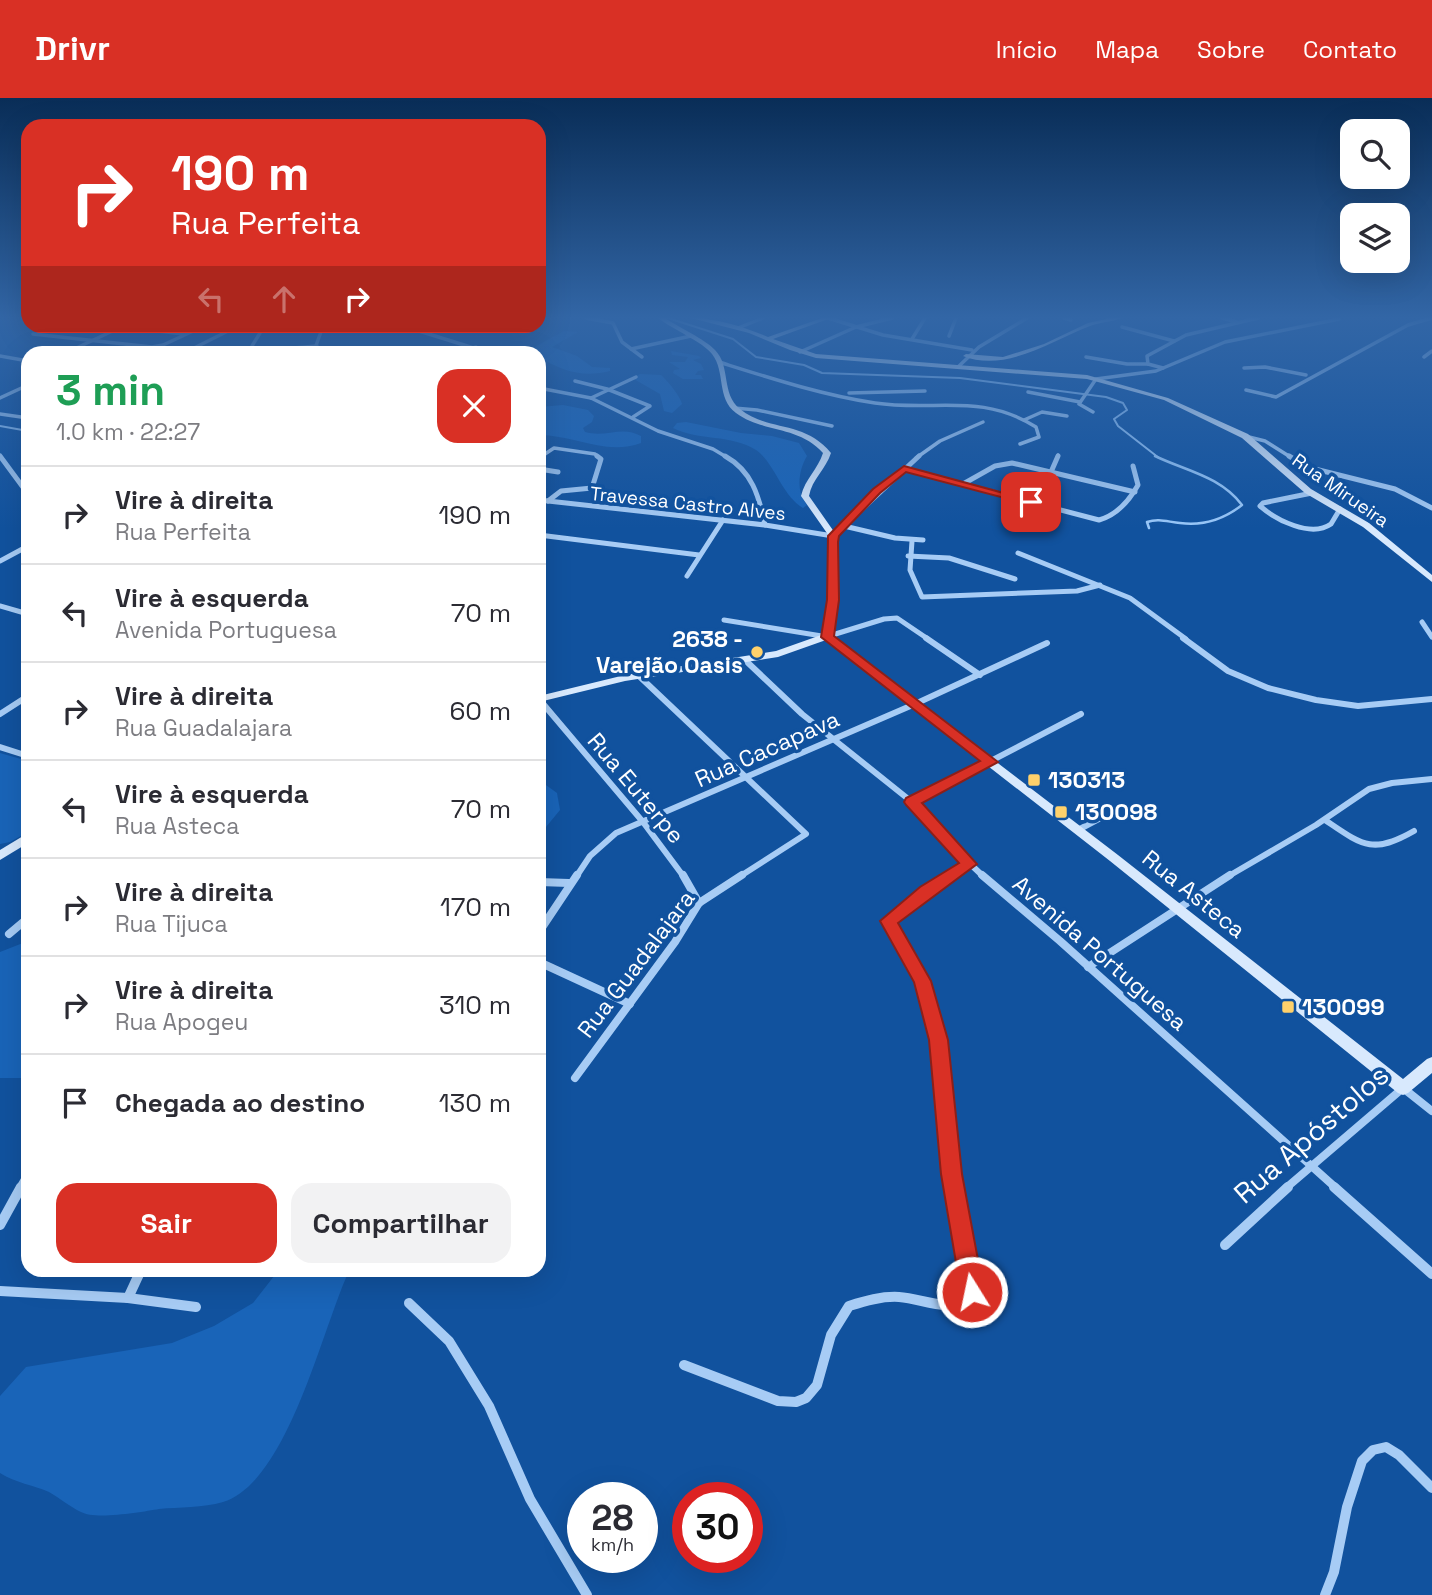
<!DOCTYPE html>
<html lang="pt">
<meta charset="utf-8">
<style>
:root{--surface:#fff;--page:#f2f2f3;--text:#2b2b33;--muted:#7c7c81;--line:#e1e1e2;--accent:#d93025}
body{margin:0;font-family:"Space Grotesk",sans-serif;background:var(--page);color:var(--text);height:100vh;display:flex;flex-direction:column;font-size:26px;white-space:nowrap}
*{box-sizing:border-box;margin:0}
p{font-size:23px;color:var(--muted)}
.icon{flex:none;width:38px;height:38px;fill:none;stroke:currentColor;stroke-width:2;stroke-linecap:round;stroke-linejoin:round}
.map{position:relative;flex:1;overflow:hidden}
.sheet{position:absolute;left:21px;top:248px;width:525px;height:931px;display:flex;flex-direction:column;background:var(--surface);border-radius:21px;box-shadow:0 7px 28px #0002}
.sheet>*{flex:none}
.guide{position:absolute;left:21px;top:21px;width:525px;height:214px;border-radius:21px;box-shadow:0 7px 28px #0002;background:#d93025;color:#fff;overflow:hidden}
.controls{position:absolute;left:1340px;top:21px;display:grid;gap:14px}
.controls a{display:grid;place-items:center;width:70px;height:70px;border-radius:14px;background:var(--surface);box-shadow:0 7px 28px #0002;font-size:35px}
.speed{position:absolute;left:567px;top:1384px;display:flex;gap:14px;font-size:35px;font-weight:700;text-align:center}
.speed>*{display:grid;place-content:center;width:91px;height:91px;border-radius:50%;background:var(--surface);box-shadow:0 7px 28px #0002;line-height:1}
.speed small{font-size:18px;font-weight:400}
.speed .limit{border:10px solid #d22;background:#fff;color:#111}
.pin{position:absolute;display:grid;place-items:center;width:60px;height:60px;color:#fff;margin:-30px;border-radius:14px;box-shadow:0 4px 10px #0006}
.me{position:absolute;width:77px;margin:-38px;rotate:350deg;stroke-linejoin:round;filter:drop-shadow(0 0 5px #0008)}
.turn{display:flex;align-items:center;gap:24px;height:147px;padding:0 35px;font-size:32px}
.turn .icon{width:91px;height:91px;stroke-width:2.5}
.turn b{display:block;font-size:49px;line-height:60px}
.lanes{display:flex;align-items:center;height:66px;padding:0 35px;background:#0003;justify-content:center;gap:35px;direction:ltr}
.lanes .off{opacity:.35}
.round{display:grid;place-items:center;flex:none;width:74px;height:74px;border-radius:21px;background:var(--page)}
.headline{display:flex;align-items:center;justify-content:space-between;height:119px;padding:0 35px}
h1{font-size:42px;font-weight:700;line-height:52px;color:#1e9e55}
.button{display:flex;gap:14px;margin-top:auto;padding:14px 35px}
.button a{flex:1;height:80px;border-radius:21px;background:var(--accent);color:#fff;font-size:28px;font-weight:700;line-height:80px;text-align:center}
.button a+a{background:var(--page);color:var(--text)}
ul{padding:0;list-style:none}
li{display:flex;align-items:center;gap:21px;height:98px;padding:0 35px;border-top:2px solid var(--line)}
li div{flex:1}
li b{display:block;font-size:26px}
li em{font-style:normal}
header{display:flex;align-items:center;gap:42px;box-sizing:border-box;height:98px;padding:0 35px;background:var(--accent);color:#fff}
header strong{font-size:33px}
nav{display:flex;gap:38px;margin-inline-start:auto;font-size:24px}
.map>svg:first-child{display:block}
</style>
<header>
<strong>Drivr</strong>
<nav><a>Início</a><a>Mapa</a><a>Sobre</a><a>Contato</a></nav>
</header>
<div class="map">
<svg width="1432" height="1497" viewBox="0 0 1432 1497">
<rect width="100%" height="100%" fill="#11529e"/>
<g fill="#1964b8">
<path d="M564,233L578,234L552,249L577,258L592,269L610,270V273C583,280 562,273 539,259V256L532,255L529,252Z"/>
<polygon points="671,253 699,258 701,260 693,262 701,266 704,272 698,273 695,277 701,277 703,281 683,281 673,275 674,272 680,271 669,264 685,264 688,259 672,257"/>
<path d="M640,276L661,277C667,282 681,299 682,306L672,315L664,313L660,296L632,280Z"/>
<path d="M563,307L588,312L594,318L592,324L583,330L585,334C606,340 622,327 641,338V345C606,358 574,337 539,337V309Z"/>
<path d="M686,324L741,335L772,338L799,345L807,358C798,373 796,394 807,407L803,410C782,398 774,364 756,352C731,336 699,343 673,330L677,325Z"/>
<polygon points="0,655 28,663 28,734 10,744 0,746"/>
<polygon points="539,682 557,695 560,712 546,729 539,732"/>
<polygon points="28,843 28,980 0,980 0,854"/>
<path d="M278,1173H349C322,1231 288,1384 223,1404C203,1410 179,1409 159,1411C142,1414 95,1422 81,1414C70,1409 60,1400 49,1394C33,1387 16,1385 0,1375V1298L26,1269L172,1245L214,1228L253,1205Z"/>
</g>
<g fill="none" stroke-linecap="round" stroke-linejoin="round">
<g stroke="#99c7f8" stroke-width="2">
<polyline points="668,220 733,241 756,259 804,267 822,275 960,280 1106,299 1123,305 1127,312 1114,321 1118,328 1159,360"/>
<polyline points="0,328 28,333"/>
</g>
<path stroke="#99c7f8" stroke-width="2.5" d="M1149,430L1147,424C1159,420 1168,424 1180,425C1203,428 1223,422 1242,407C1220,378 1186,373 1155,358"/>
<g stroke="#a7ccf5" stroke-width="3.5">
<polyline points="586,220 613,225 622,244 642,259"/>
<polyline points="828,220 883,237 972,252"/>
<polyline points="1064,220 1071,222"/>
<polyline points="1222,220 1237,224"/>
<polyline points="118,228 183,236"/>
<polyline points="403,228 493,256"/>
<polyline points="1122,229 1174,243"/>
<polyline points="738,230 763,220"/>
<polyline points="33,236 152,249 163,247 204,228"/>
<polyline points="949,238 956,220"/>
<polyline points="912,241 925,220"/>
<polyline points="631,251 691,238"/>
<polyline points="257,253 317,248"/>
<polyline points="257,253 253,252 252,248 260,235 260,228"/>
<polyline points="68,254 123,228"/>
<polyline points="800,254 856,229 892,220"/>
<polyline points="182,256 228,233 259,229"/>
<polyline points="313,256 323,228"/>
<polyline points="449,256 476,249"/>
<polyline points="0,258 28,263"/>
<polyline points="1086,259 1127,266 1148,266"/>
<polyline points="1424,259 1432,253"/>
<path d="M719,264C770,280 822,297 875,305C935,314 980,294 1036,329L1039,339L1020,346"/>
<polyline points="959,268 979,249 1027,220"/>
<polyline points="1163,270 1148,266 1147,258 1186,237 1258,220"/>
<polyline points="1244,270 1265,269 1306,277"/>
<polyline points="575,283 607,291 650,308 633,319"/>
<polyline points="539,290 591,300 658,333 713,351 728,360"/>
<polyline points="1246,292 1276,299 1408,227 1432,220"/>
<polyline points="1028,294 1080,304"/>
<polyline points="849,295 925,293"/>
<polyline points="0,300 28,287"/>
<polyline points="591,300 636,279"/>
<polyline points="734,310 757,312 832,328"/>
<polyline points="1093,314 1079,306 1096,281 1156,273 1225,244 1339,221"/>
<polyline points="0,316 28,320"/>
<polyline points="1024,322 1042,314 1067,318"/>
<polyline points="1245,338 1265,343 1292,360"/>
<polyline points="539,360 554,350 595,356 599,360"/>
<polyline points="916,360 940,343 983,324"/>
<polyline points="1057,360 1058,357"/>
</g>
<g stroke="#a7ccf5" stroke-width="5">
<polyline points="0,358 28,396"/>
<path d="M725,358C752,373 759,398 765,427"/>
<polyline points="1289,358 1307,369 1395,391 1432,410"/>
<polyline points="539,360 542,358"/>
<polyline points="539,371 558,374"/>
<path d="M904,371L1099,422C1117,417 1129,403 1138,387L1133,368"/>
<polyline points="1051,374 1058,358"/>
<polyline points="963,386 995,368 1012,365 1135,394"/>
<path d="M1312,395L1263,405L1260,408C1276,422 1311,440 1331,426L1340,411"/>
<polyline points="539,402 765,427 833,438 919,358"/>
<polyline points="548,403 561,393 592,390 601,361 597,358"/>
<polyline points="844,428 895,440 923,442"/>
<polyline points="539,437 699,457"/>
<polyline points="912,443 910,472 922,499 1077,493 1100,487"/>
<polyline points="1018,455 1130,500 1186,541"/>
<polyline points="908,458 949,460 1015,481"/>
<polyline points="0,463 28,448"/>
<polyline points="687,478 723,422"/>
<polyline points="0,508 28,516"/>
<polyline points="724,522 828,539"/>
<polyline points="1422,524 1432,539"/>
<polyline points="829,538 884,521 897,520 928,541"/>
</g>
<g stroke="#a7ccf5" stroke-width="6">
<polyline points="926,540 980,577"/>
<polyline points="1183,540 1228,573 1268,590 1316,602 1358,608 1432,601"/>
<polyline points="745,562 802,616 912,704 949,746 984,779"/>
<polyline points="639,578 806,736 739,779"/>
<polyline points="539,601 643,724 684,779"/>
<polyline points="0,616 28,598"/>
<polyline points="0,649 28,658"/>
<polyline points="912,704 1081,616"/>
<path d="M1325,722C1362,747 1372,757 1414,733"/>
<polyline points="1078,732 1123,708"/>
<polyline points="576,779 590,758 616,735 915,606 1047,545"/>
<polyline points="949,779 969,766"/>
<polyline points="1227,779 1316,727 1369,691 1392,685 1432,681"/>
</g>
<g stroke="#a7ccf5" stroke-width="8">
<polyline points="683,777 699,805"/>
<polyline points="951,777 888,823 922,882 938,942 954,1090"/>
<polyline points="982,777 1060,843 1336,1090"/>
<polyline points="539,784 569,785"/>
<polyline points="539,834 577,777"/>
<polyline points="9,836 28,820"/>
<polyline points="539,864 630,906"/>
<polyline points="1088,869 1230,777"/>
<polyline points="575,980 675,844 699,805 742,777"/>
<polyline points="20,1090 28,1076"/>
<polyline points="1286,1090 1403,990 1432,1013"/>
</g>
<g stroke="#a7ccf5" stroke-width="10">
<polyline points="1334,1089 1432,1176"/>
<polyline points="0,1127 21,1089"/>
<polyline points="1225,1147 1288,1089"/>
<polyline points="0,1193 128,1200 196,1209"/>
<polyline points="128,1200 141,1172"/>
<polyline points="409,1205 449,1243 489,1308 530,1401 587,1497"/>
<path d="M684,1267L778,1303L796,1304L806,1300L817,1287L831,1237L849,1208C865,1203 882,1198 899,1199C924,1201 946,1214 971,1202L972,1194L954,1089"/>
<polyline points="1325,1497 1334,1474 1347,1409 1362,1363 1373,1352 1386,1349 1399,1357 1432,1390"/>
</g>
<g fill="#d8e9fd" fill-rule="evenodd">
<path d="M658,220H665C678,229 705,241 715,252C731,268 721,296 740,311C768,334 804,322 831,355C826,371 812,381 809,398L837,438L838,501L833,539L1118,757L1403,981L1427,961L1432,959V975L1408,995L1403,997L1398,995L1110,763L826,542L778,559L625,583L539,604V598L625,577L776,553L824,536L828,501L829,438L801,398C805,381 818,371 823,355C798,327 763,335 736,315C716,300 726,274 712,256C703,244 672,231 658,220Z"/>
<path d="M691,220C716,220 745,229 768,239L822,220H831L773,241L816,256L1087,277L1168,300L1248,336L1311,391L1369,425L1432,477V484L1363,429L1305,395L1242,340L1164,302L1087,281L816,260L790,252L749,235Z"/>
<path d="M1111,220H1122C1112,224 1100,224 1090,228C1051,243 1005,275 963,258L966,256L1003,259L1044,246L1088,225Z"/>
<polygon points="28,735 28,745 0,762 0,752"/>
</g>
</g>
<linearGradient id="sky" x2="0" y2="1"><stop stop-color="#092d57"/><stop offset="0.51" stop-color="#3266a6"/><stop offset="1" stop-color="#3266a6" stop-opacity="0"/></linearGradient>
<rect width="1432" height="430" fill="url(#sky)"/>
<polygon fill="#d93025" stroke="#8d1f18" stroke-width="2" points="904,368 1037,404 1031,407 906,374 880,395 839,438 838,444 839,502 834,538 998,664 922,705 977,766 898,825 931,883 948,942 962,1076 984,1194 980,1202 972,1206 964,1202 961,1194 941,1076 929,942 914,884 880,823 920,789 959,765 906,707 904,704 906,700 980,663 821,539 827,502 828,438 873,391"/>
<g fill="#ffd16b" stroke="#11529e" stroke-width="2.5">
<circle cx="757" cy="554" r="7"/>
<rect x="1027" y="675" width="14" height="14" rx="3.5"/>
<rect x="1054" y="707" width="14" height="14" rx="3.5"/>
<rect x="1281" y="902" width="14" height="14" rx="3.5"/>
</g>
<g text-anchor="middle" stroke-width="7" stroke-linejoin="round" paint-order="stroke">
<g font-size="19" fill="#fff" stroke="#11529e">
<text transform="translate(1341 392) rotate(35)" y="7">Rua Mirueira</text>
<text transform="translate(688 405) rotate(6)" y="7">Travessa Castro Alves</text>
</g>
<g font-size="23" font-weight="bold" fill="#fff" stroke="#11529e" text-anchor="start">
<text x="743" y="549" text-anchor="end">2638 -<tspan x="743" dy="26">Varejão Oasis</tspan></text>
<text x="1048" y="690">130313</text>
<text x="1075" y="722">130098</text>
<text x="1302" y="917">130099</text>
</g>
<g font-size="23" fill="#fff" stroke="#11529e">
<text transform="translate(767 651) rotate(-24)" y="8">Rua Cacapava</text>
<text transform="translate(636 690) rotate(50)" y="8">Rua Euterpe</text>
<text transform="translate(1194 796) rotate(39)" y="8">Rua Asteca</text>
<text transform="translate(1100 855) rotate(41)" y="8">Avenida Portuguesa</text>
<text transform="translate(636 866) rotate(-53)" y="8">Rua Guadalajara</text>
</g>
<g font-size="28" fill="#fff" stroke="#11529e">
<text transform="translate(1311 1036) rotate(-41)" y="10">Rua Apóstolos</text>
</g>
</g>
</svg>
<div class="controls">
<a><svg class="icon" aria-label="search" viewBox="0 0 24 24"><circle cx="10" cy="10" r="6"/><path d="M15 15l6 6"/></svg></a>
<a><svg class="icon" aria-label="layers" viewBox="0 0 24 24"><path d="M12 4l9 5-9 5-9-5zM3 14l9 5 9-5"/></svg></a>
</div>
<div class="speed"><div>28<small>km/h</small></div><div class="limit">30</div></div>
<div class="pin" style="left:1031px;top:404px;background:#d93025"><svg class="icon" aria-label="arrive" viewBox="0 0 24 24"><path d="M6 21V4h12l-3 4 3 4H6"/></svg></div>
<svg class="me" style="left:972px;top:1194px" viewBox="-20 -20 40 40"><circle r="17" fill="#d93025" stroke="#fff" stroke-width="3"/><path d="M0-11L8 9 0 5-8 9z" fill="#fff"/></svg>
<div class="guide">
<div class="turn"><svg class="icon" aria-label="right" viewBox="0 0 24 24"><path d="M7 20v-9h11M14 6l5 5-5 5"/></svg><div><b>190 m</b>Rua Perfeita</div></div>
<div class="lanes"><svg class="icon off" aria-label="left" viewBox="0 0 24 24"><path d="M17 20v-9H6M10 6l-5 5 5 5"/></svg><svg class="icon off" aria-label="ahead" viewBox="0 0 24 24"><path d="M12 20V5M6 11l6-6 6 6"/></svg><svg class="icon" aria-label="right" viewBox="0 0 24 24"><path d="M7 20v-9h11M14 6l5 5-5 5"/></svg></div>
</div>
<section class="sheet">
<div class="headline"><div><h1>3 min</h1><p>1.0 km · 22:27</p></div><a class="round" style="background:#d93025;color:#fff"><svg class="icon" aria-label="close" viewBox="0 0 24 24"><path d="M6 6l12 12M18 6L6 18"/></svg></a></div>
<ul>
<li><svg class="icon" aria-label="right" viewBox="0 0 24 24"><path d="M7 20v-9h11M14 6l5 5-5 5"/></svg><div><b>Vire à direita</b><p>Rua Perfeita</p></div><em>190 m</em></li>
<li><svg class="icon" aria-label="left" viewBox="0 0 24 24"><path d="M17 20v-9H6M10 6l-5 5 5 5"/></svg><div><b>Vire à esquerda</b><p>Avenida Portuguesa</p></div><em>70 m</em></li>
<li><svg class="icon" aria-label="right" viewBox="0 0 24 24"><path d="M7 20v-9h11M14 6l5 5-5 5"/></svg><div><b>Vire à direita</b><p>Rua Guadalajara</p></div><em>60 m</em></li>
<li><svg class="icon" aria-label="left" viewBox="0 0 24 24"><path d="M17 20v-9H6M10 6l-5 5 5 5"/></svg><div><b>Vire à esquerda</b><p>Rua Asteca</p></div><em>70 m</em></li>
<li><svg class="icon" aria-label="right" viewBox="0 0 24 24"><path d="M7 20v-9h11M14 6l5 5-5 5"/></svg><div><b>Vire à direita</b><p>Rua Tijuca</p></div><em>170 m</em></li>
<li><svg class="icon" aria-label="right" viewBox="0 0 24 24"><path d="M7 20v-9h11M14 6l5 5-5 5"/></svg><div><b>Vire à direita</b><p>Rua Apogeu</p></div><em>310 m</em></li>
<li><svg class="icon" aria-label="arrive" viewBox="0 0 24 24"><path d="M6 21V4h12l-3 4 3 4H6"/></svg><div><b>Chegada ao destino</b></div><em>130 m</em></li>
</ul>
<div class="button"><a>Sair</a><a>Compartilhar</a></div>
</section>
</div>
